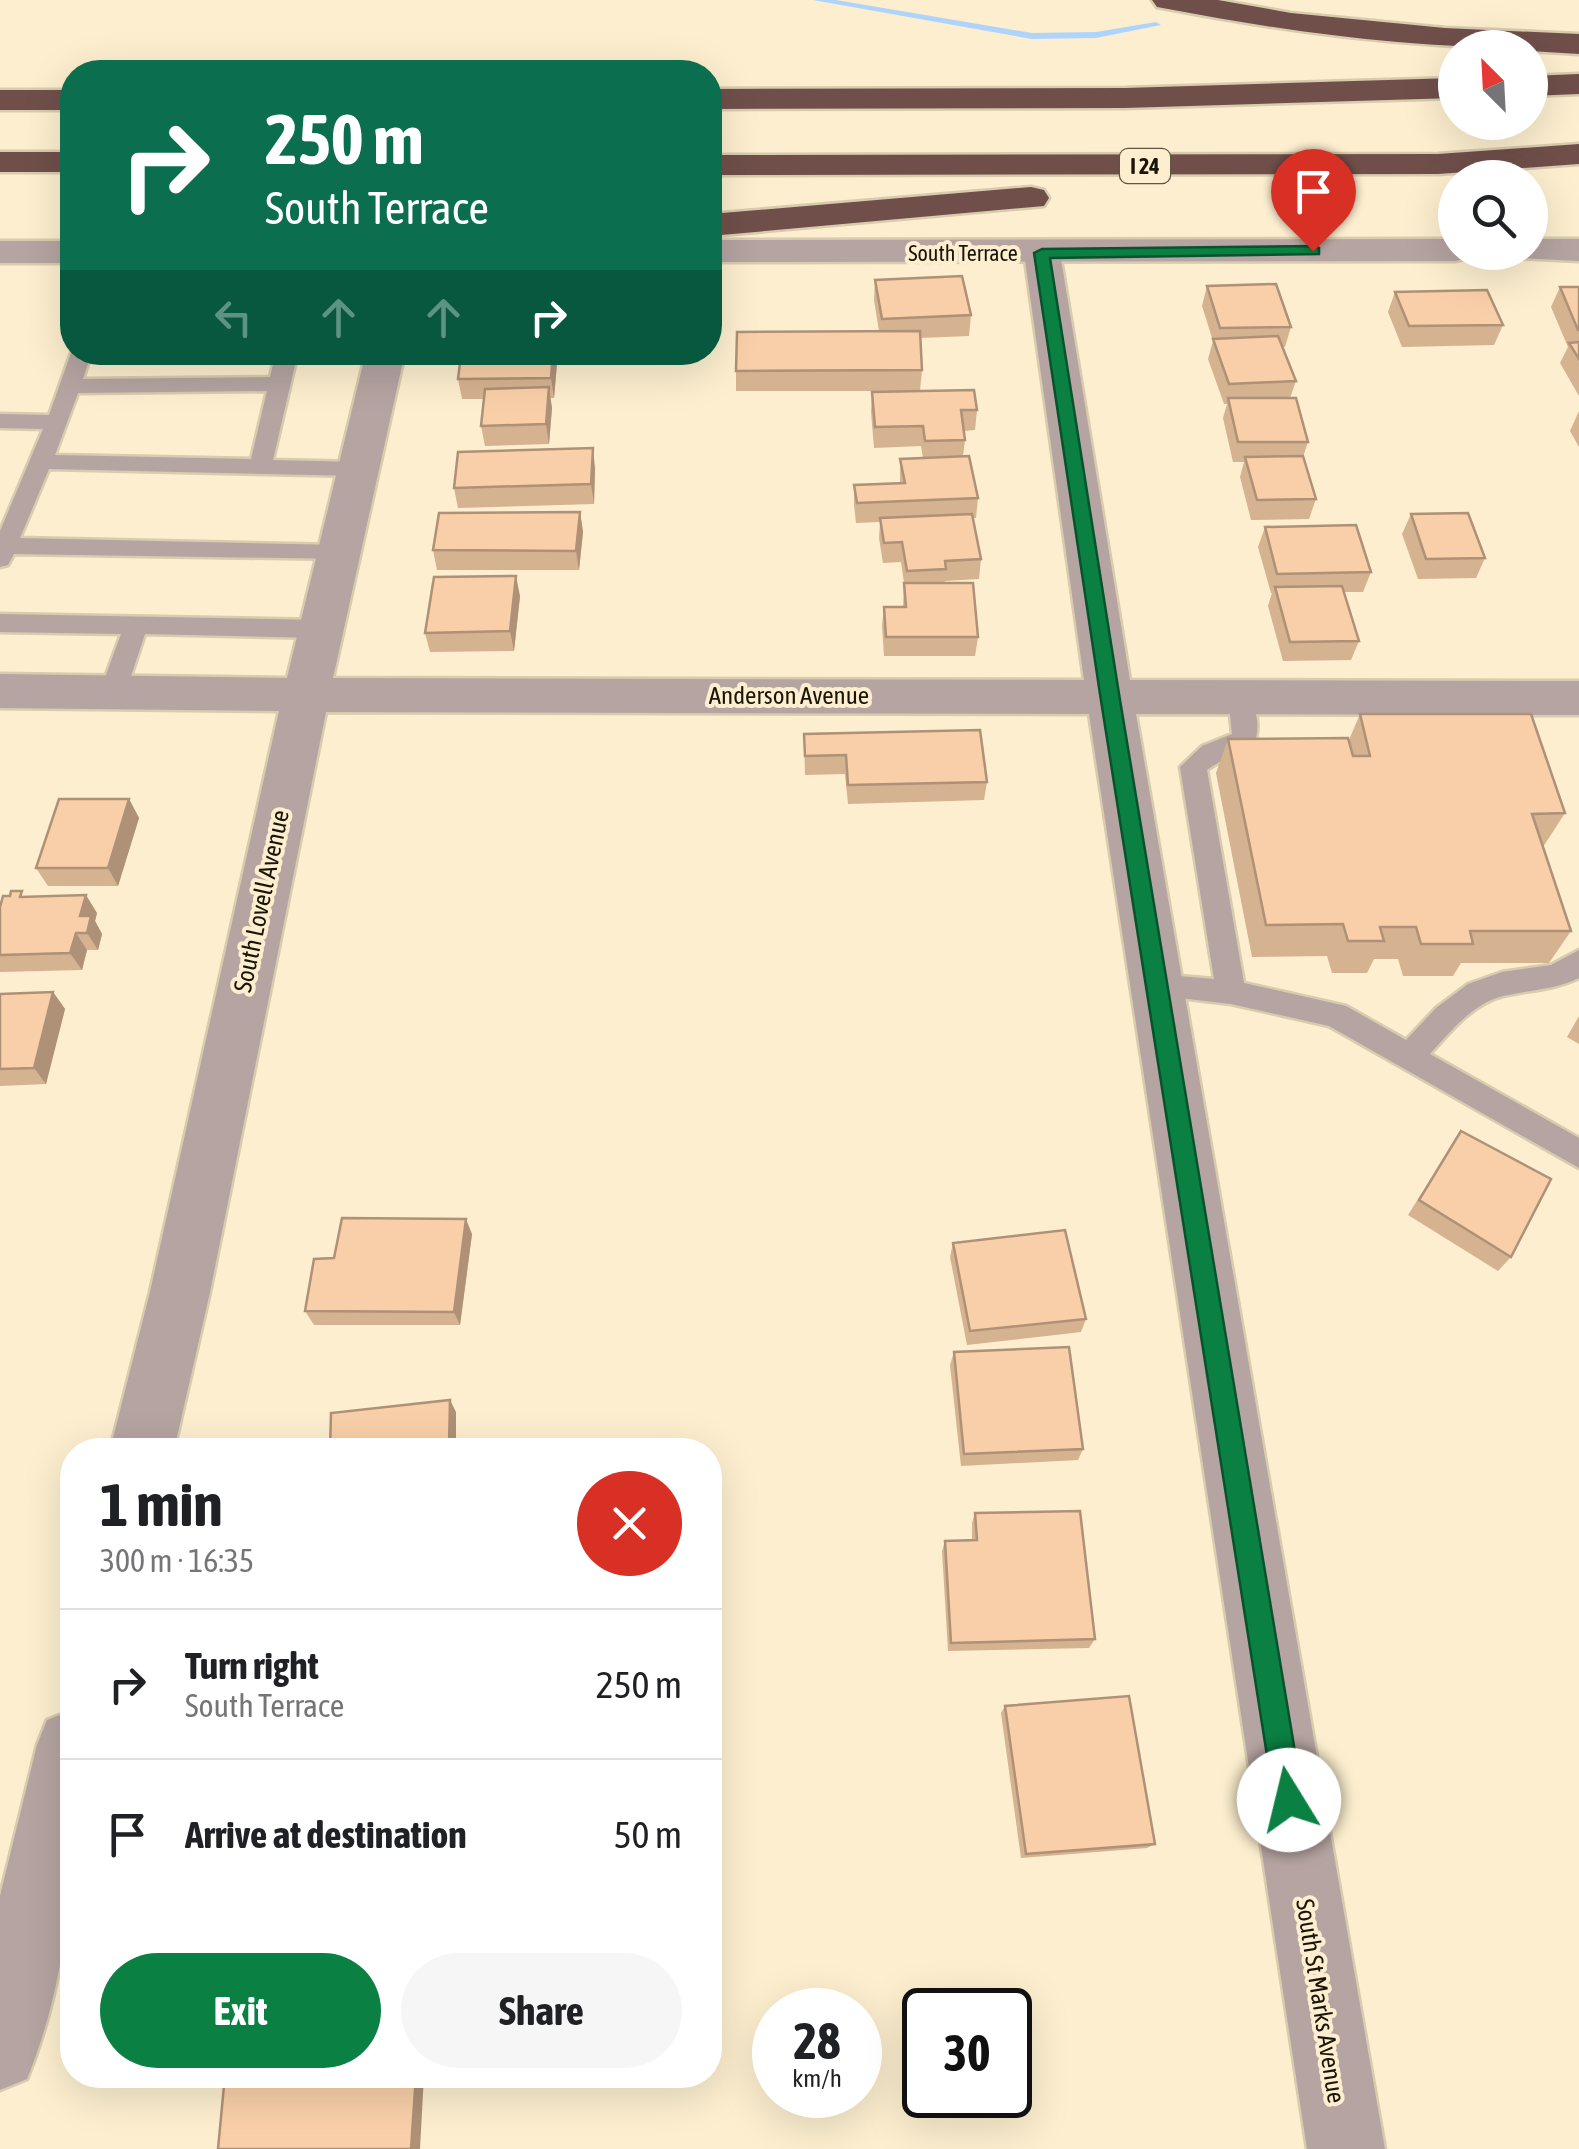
<!DOCTYPE html>
<meta charset="utf-8">
<style>
:root{--surface:#fff;--page:#f6f6f6;--text:#202124;--muted:#757577;--line:#e0e0e0;--accent:#0b8043}
body{margin:0;font-family:"Asap Condensed",sans-serif;background:var(--page);color:var(--text);height:100vh;display:flex;flex-direction:column;font-size:38px;white-space:nowrap}
*{box-sizing:border-box;margin:0}
p{font-size:32px;color:var(--muted)}
.icon{flex:none;width:55px;height:55px;fill:none;stroke:currentColor;stroke-width:2;stroke-linecap:round;stroke-linejoin:round}
.map{position:relative;flex:1;overflow:hidden}
.sheet{position:absolute;left:60px;top:1438px;width:662px;height:650px;display:flex;flex-direction:column;background:var(--surface);border-radius:40px;box-shadow:0 10px 40px #0002}
.sheet>*{flex:none}
.hud{position:absolute;left:60px;top:60px;width:662px;height:305px;border-radius:40px;box-shadow:0 10px 40px #0002;background:#0b6e4f;color:#fff;overflow:hidden}
.needle{width:65px;rotate:336deg}
.fabs{position:absolute;left:1438px;top:30px;display:grid;gap:20px}
.fabs a{display:grid;place-items:center;width:110px;height:110px;border-radius:50%;background:var(--surface);box-shadow:0 10px 40px #0002;font-size:50px}
.speed{position:absolute;left:752px;top:1988px;display:flex;gap:20px;font-size:50px;font-weight:700;text-align:center}
.speed>*{display:grid;place-content:center;width:130px;height:130px;border-radius:50%;background:var(--surface);box-shadow:0 10px 40px #0002;line-height:1}
.speed small{font-size:25px;font-weight:400}
.speed .limit{border:5px solid #111;border-radius:15px;background:#fff;color:#111}
.pin{position:absolute;display:grid;place-items:center;width:85px;height:85px;color:#fff;margin:-102px -42px;border-radius:50% 50% 50% 0;rotate:-45deg;box-shadow:0 0 10px #0007}
.pin .icon{rotate:45deg}
.me{position:absolute;width:110px;margin:-55px;rotate:351deg;stroke-linejoin:round;filter:drop-shadow(0 0 8px #0008)}
.turn{display:flex;align-items:center;gap:35px;height:210px;padding:0 40px;font-size:45px}
.turn .icon{width:130px;height:130px;stroke-width:2.5}
.turn b{display:block;font-size:70px;line-height:85px}
.lanes{display:flex;align-items:center;height:95px;padding:0 40px;background:#0003;justify-content:center;gap:50px;direction:ltr}
.lanes .off{opacity:.35}
.round{display:grid;place-items:center;flex:none;width:105px;height:105px;border-radius:52px;background:var(--page)}
.headline{display:flex;align-items:center;justify-content:space-between;height:170px;padding:0 40px}
h1{font-size:60px;font-weight:700;line-height:75px}
.action{display:flex;gap:20px;margin-top:auto;padding:20px 40px}
.action a{flex:1;height:115px;border-radius:60px;background:var(--accent);color:#fff;font-size:40px;font-weight:700;line-height:115px;text-align:center}
.action a+a{background:var(--page);color:var(--text)}
ul{padding:0;list-style:none}
li{display:flex;align-items:center;gap:30px;height:150px;padding:0 40px;border-top:2px solid var(--line)}
li div{flex:1}
li b{display:block;font-size:38px}
li em{font-style:normal}
.map>svg:first-child{display:block}
</style>
<div class="map">
<svg width="1579" height="2149" viewBox="0 0 1579 2149">
<rect width="100%" height="100%" fill="#fceece"/>
<g fill="none" stroke-linecap="round" stroke-linejoin="round">
<polygon fill="#aed4fc" fill-rule="evenodd" points="813,0 836,0 1032,33 1096,32 1156,22 1161,25 1096,38 1032,39"/>
<g stroke="#d8cbae" stroke-width="5">
<g id="service">
<path d="M72,350L92,352L83,379L270,377L276,352H298L273,460L359,462L370,469L359,476L49,469L20,538L339,545L347,547L351,553L347,559L14,554L8,565L0,567V531L43,429L0,428V414L49,415ZM267,391L251,459L55,455L78,393Z"/>
<polygon points="0,614 322,620 334,629 322,638 145,634 126,691 122,697 104,697 100,691 121,634 0,632"/>
<path d="M1241,686L1250,689C1255,698 1255,709 1257,720C1261,758 1233,750 1207,770L1244,983L1346,1006L1406,1040L1436,1008L1468,984L1502,972L1551,965L1579,950V978C1554,990 1529,990 1503,996C1473,1003 1450,1032 1430,1054L1579,1138V1168L1329,1026L1231,1004L1146,994L1142,986L1146,978L1156,974L1214,979L1180,767L1202,746L1232,734L1228,695L1232,689Z"/>
</g>
</g>
<g stroke="#d8cbae" stroke-width="5">
<g id="minor">
<polygon points="1042,242 1055,245 1060,253 1130,680 1579,681 1579,715 1136,714 1385,2149 1307,2149 1089,714 326,712 210,1292 174,1450 110,1450 150,1292 279,711 0,708 0,674 287,678 366,352 405,352 333,678 1084,680 1024,253 1029,245"/>
<path d="M72,1710C80,1829 73,1967 27,2079L0,2090V1896L37,1745L47,1720Z"/>
</g>
</g>
<g stroke="#d8cbae" stroke-width="5">
<g id="tertiary">
<polygon points="1455,239 1455,252 1472,252 1468,258 1455,261 710,262 710,240"/>
<polygon points="1530,239 1579,239 1579,261 1517,258 1513,252 1530,252"/>
<rect x="0" y="241" width="72" height="22"/>
</g>
</g>
<g stroke="#d8cbae" stroke-width="5">
<g id="motorway">
<path d="M1152,0H1218L1291,13L1445,28L1579,34V54L1530,51V48C1408,48 1289,32 1168,9L1157,7Z"/>
<polygon points="1579,74 1579,94 1530,96 1530,76"/>
<polygon points="1455,78 1455,98 1125,108 710,109 710,89 1125,88"/>
<rect x="0" y="90" width="72" height="20"/>
<polygon points="1579,144 1579,164 1438,174 710,175 710,155 1438,154"/>
<rect x="0" y="152" width="72" height="20"/>
<polygon points="1031,187 1044,190 1049,198 1044,206 710,236 710,214"/>
</g>
</g>
<use href="#service" fill="#b5a4a1" fill-rule="evenodd"/>
<use href="#minor" fill="#b5a4a1" fill-rule="evenodd"/>
<use href="#tertiary" fill="#b5a4a1" fill-rule="evenodd"/>
<use href="#motorway" fill="#704f4a" fill-rule="evenodd"/>
</g>
<g fill="#d5b290">
<polygon points="875,280 971,315 969,336 920,338 922,370 920,391 736,391 736,371 879,331 874,300"/>
<polygon points="1207,286 1291,327 1285,347 1282,347 1296,381 1290,398 1308,442 1303,457 1316,499 1309,519 1251,520 1240,477 1244,462 1233,462 1223,418 1227,404 1224,404 1208,359 1213,341 1202,306"/>
<polygon points="1560,287 1579,287 1579,396 1560,363 1568,347 1551,307"/>
<polygon points="1395,292 1503,325 1494,345 1402,347 1388,312"/>
<polygon points="495,352 558,352 554,398 550,398 552,408 549,444 485,446 481,426 484,399 462,399 458,379 494,362"/>
<polygon points="872,392 977,410 975,430 964,431 965,440 963,456 978,498 976,518 973,518 981,559 979,579 945,581 944,583 978,637 975,656 884,656 882,626 884,607 903,607 904,583 901,562 883,563 879,538 880,522 856,523 854,505 854,485 900,483 900,459 923,458 921,446 874,448 871,412"/>
<polygon points="1579,411 1579,447 1570,431"/>
<polygon points="595,468 594,504 458,508 454,488"/>
<polygon points="580,512 583,532 579,570 437,570 433,550"/>
<polygon points="1411,514 1485,558 1476,578 1418,579 1402,534"/>
<polygon points="1265,527 1371,572 1363,592 1344,592 1359,641 1351,660 1283,661 1268,606 1272,593 1271,593 1258,547"/>
<polygon points="520,596 514,651 430,652 425,633"/>
<polygon points="1360,714 1565,813 1543,847 1571,931 1549,963 1461,963 1453,976 1403,976 1398,959 1374,959 1367,973 1332,973 1327,956 1252,957 1216,773 1228,739 1349,740"/>
<polygon points="804,734 987,782 984,800 848,804 845,774 805,775"/>
<polygon points="129,799 139,818 118,886 48,886 36,868"/>
<polygon points="26,897 97,913 95,921 102,934 98,950 87,950 82,970 0,972 0,907"/>
<polygon points="53,992 65,1009 46,1084 0,1086 0,994"/>
<polygon points="1579,1016 1579,1044 1567,1037"/>
<polygon points="1461,1131 1511,1257 1498,1271 1408,1215"/>
<polygon points="472,1234 460,1325 314,1325 305,1311 334,1258"/>
<polygon points="953,1243 1086,1319 1081,1332 967,1345 950,1257"/>
<polygon points="954,1352 1083,1449 1078,1460 961,1466 950,1365"/>
<polygon points="975,1513 1095,1639 1089,1648 948,1651 942,1551 945,1541 972,1540 972,1523"/>
<polygon points="1005,1706 1155,1844 1147,1848 1021,1858 1001,1713"/>
</g>
<g fill="#ae9176">
<polygon points="553,352 558,352 554,398 551,378"/>
<polygon points="549,387 552,408 549,444 546,424"/>
<polygon points="593,448 595,468 594,504 591,484"/>
<polygon points="580,512 583,532 579,570 576,551"/>
<polygon points="516,576 520,596 514,651 510,631"/>
<polygon points="129,799 139,818 118,886 108,868"/>
<polygon points="86,895 97,913 95,921 102,934 98,950 87,933 80,916"/>
<polygon points="76,933 87,950 82,970 70,953"/>
<polygon points="53,992 65,1009 46,1084 34,1068"/>
<polygon points="466,1219 472,1234 460,1325 454,1312"/>
<polygon points="450,1400 456,1412 456,1450 449,1446"/>
<polygon points="416,2075 424,2075 420,2149 411,2149"/>
</g>
<g fill="#f8cfa8" stroke="#ae9176" stroke-width="2.5">
<polygon points="962,276 971,315 882,319 875,280"/>
<polygon points="1276,284 1291,327 1220,328 1207,286"/>
<polygon points="1560,287 1579,287 1579,330 1578,330"/>
<polygon points="1487,290 1503,325 1409,326 1395,292"/>
<polygon points="920,331 922,370 736,371 737,332"/>
<polygon points="1278,336 1296,381 1229,384 1213,339"/>
<polygon points="1579,342 1579,359 1569,343"/>
<polygon points="495,352 553,352 551,378 458,379 460,363 494,362"/>
<polygon points="549,387 546,424 481,426 485,389"/>
<polygon points="974,390 977,410 961,410 965,440 925,441 923,426 875,427 872,392"/>
<polygon points="1228,398 1296,398 1308,442 1238,442"/>
<polygon points="593,448 591,484 454,488 458,452"/>
<polygon points="969,456 978,498 857,503 854,485 905,483 900,459"/>
<polygon points="1303,456 1316,499 1257,500 1245,457"/>
<polygon points="580,512 576,551 433,550 439,513"/>
<polygon points="1468,513 1485,558 1426,559 1411,514"/>
<polygon points="972,514 981,559 945,561 946,569 907,571 902,542 884,543 880,518"/>
<polygon points="1356,525 1371,572 1277,574 1265,527"/>
<polygon points="516,576 510,631 425,633 434,577"/>
<polygon points="904,583 973,583 978,637 886,637 884,607 906,607"/>
<polygon points="1342,586 1359,641 1290,642 1275,587"/>
<polygon points="1360,714 1531,714 1565,813 1532,814 1571,931 1470,931 1473,944 1421,944 1416,927 1380,927 1384,941 1348,941 1343,924 1266,925 1228,739 1348,738 1353,756 1370,756"/>
<polygon points="980,730 987,782 848,785 846,755 805,756 804,734"/>
<polygon points="59,799 129,799 108,868 36,868"/>
<polygon points="11,891 22,891 20,897 86,895 80,916 91,916 87,933 76,933 70,953 0,955 0,907 3,896 10,896"/>
<polygon points="53,992 34,1068 0,1069 0,994"/>
<polygon points="1461,1131 1551,1179 1511,1257 1419,1200"/>
<polygon points="342,1218 466,1219 454,1312 305,1311 314,1259 334,1258"/>
<polygon points="1065,1230 1086,1319 970,1331 953,1243"/>
<polygon points="1069,1347 1083,1449 964,1454 954,1352"/>
<polygon points="450,1400 449,1446 474,1443 474,1450 330,1450 331,1413"/>
<polygon points="1080,1511 1095,1639 951,1643 945,1541 977,1540 975,1513"/>
<polygon points="1129,1696 1155,1844 1026,1854 1005,1706"/>
<polygon points="225,2075 416,2075 411,2149 218,2149"/>
</g>
<polygon fill="#0b8043" stroke="#07532c" stroke-width="2.5" points="1313,246 1319,248 1319,254 1050,258 1119,694 1303,1800 1299,1811 1289,1815 1278,1811 1274,1800 1100,694 1034,253 1042,249"/>
<g text-anchor="middle" stroke-width="8" stroke-linejoin="round" paint-order="stroke">
<rect fill="#fceece" stroke="#5e5644" stroke-width="2.5" x="1120" y="149" width="50" height="34" rx="8"/>
<g font-size="22" font-weight="bold" fill="#1a1509">
<text x="1145" y="174">I 24</text>
</g>
<g font-size="22" fill="#1a1509" stroke="#fceece">
<text x="963" y="261">South Terrace</text>
</g>
<g font-size="25" fill="#1a1509" stroke="#fceece">
<text x="789" y="704">Anderson Avenue</text>
<text transform="translate(261 901) rotate(-78)" y="9">South Lovell Avenue</text>
<text transform="translate(1321 2001) rotate(81)" y="9">South St Marks Avenue</text>
</g>
</g>
</svg>
<div class="fabs">
<a><svg class="needle" viewBox="-14 -14 28 28"><path d="M0-13l5 13h-10z" fill="#e53935"/><path d="M0 13l5-13h-10z" fill="#757577"/></svg></a>
<a><svg class="icon" aria-label="search" viewBox="0 0 24 24"><circle cx="10" cy="10" r="6"/><path d="M15 15l6 6"/></svg></a>
</div>
<div class="speed"><div>28<small>km/h</small></div><div class="limit">30</div></div>
<div class="pin" style="left:1313px;top:251px;background:#d93025"><svg class="icon" aria-label="arrive" viewBox="0 0 24 24"><path d="M6 21V4h12l-3 4 3 4H6"/></svg></div>
<svg class="me" style="left:1289px;top:1800px" viewBox="-20 -20 40 40"><circle r="19" fill="#fff"/><path d="M0-13L10 11 0 6-10 11z" fill="#0b8043"/></svg>
<div class="hud">
<div class="turn"><svg class="icon" aria-label="right" viewBox="0 0 24 24"><path d="M7 20v-9h11M14 6l5 5-5 5"/></svg><div><b>250 m</b>South Terrace</div></div>
<div class="lanes"><svg class="icon off" aria-label="left" viewBox="0 0 24 24"><path d="M17 20v-9H6M10 6l-5 5 5 5"/></svg><svg class="icon off" aria-label="ahead" viewBox="0 0 24 24"><path d="M12 20V5M6 11l6-6 6 6"/></svg><svg class="icon off" aria-label="ahead" viewBox="0 0 24 24"><path d="M12 20V5M6 11l6-6 6 6"/></svg><svg class="icon" aria-label="right" viewBox="0 0 24 24"><path d="M7 20v-9h11M14 6l5 5-5 5"/></svg></div>
</div>
<section class="sheet">
<div class="headline"><div><h1>1 min</h1><p>300 m · 16:35</p></div><a class="round" style="background:#d93025;color:#fff"><svg class="icon" aria-label="close" viewBox="0 0 24 24"><path d="M6 6l12 12M18 6L6 18"/></svg></a></div>
<ul>
<li><svg class="icon" aria-label="right" viewBox="0 0 24 24"><path d="M7 20v-9h11M14 6l5 5-5 5"/></svg><div><b>Turn right</b><p>South Terrace</p></div><em>250 m</em></li>
<li><svg class="icon" aria-label="arrive" viewBox="0 0 24 24"><path d="M6 21V4h12l-3 4 3 4H6"/></svg><div><b>Arrive at destination</b></div><em>50 m</em></li>
</ul>
<div class="action"><a>Exit</a><a>Share</a></div>
</section>
</div>
